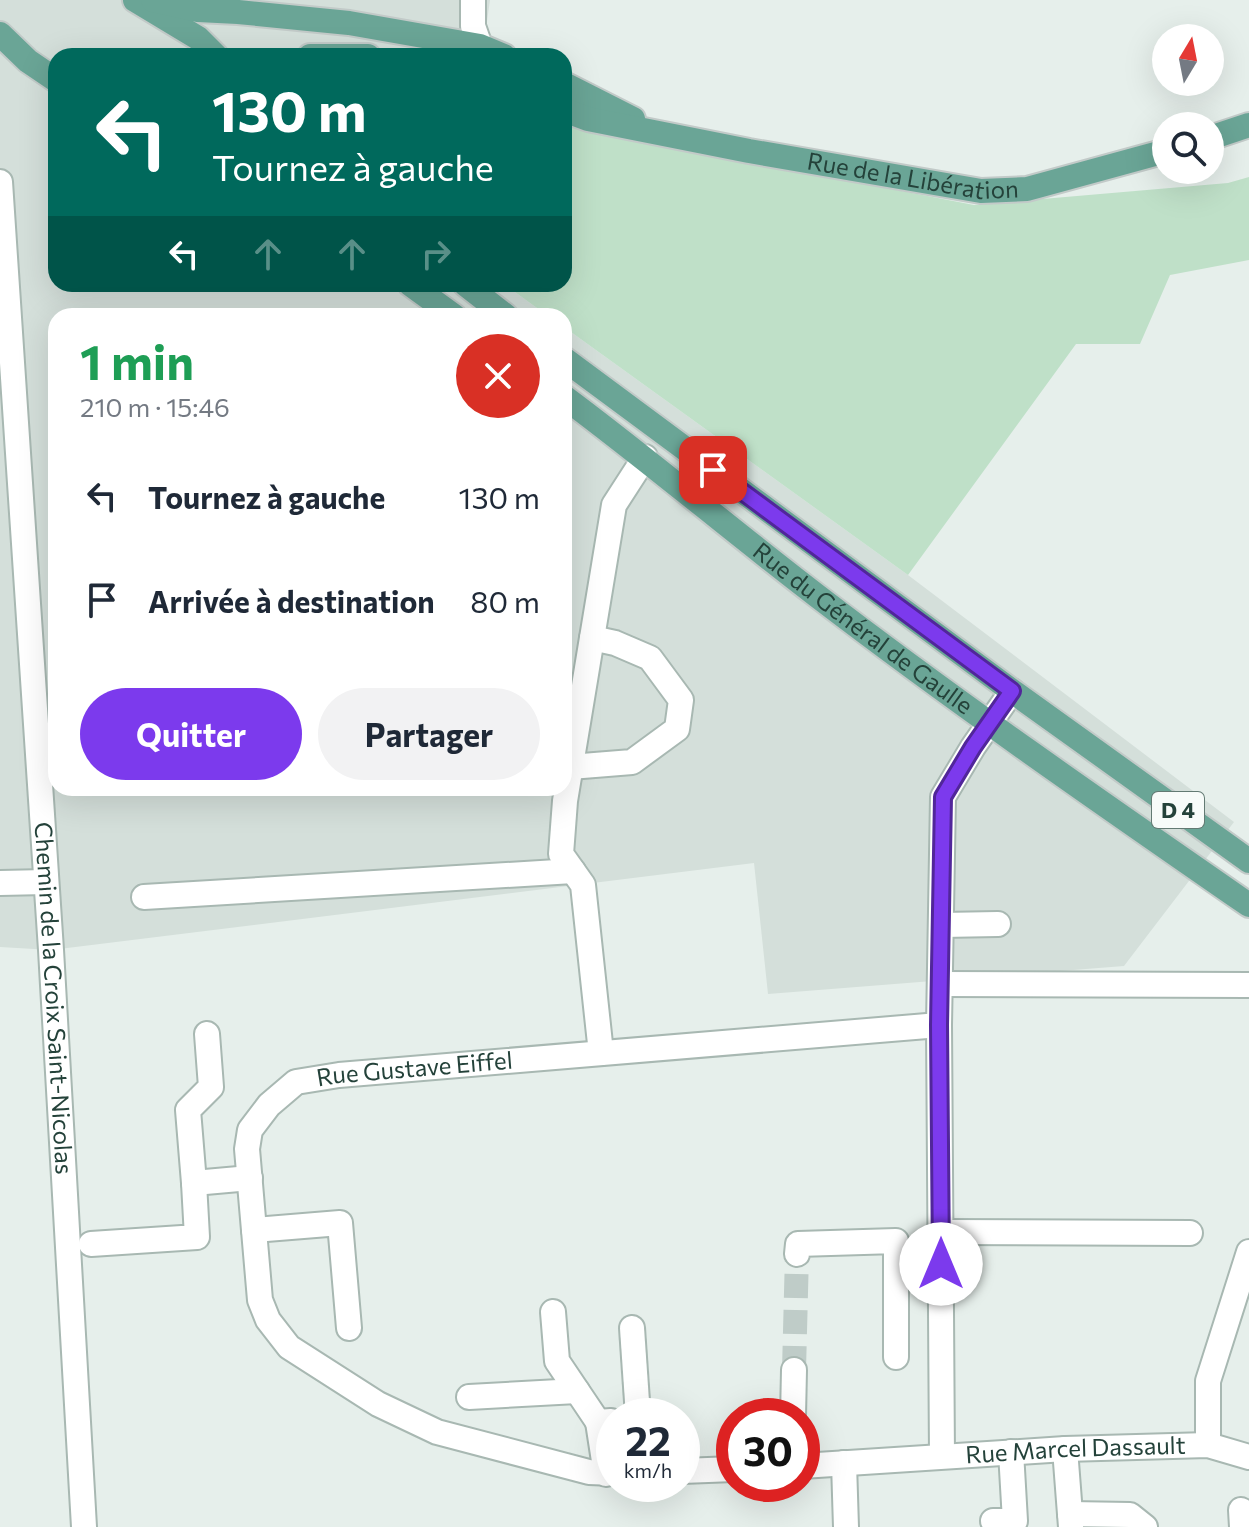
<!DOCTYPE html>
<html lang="fr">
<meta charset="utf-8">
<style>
:root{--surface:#fff;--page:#f2f2f3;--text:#1f2937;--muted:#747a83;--accent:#7c3aed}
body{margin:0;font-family:Commissioner,sans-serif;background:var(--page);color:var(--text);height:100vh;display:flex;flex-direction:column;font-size:30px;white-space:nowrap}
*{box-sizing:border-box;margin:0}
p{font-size:26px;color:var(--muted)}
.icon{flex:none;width:44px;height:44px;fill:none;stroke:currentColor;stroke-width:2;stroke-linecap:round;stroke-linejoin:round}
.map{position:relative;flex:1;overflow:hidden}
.details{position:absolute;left:48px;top:308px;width:524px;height:488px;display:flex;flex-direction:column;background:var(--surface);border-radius:24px;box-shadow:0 8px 32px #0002}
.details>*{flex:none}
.guide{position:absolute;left:48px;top:48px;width:524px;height:244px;border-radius:24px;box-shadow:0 8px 32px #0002;background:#00695c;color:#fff;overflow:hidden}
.needle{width:52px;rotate:10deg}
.fabs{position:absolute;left:1152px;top:24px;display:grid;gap:16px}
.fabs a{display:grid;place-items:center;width:72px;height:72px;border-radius:50%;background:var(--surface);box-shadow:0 8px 32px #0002;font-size:40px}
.speed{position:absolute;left:596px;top:1398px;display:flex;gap:16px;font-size:40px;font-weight:700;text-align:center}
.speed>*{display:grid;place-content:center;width:104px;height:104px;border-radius:50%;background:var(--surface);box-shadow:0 8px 32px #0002;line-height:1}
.speed small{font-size:20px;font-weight:400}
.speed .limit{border:12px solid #d22;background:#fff;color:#111}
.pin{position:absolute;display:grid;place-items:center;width:68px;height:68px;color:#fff;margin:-34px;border-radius:16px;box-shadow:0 4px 12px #0006}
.me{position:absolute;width:88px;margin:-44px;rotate:0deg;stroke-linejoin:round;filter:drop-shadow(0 0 6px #0008)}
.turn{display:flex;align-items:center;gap:28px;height:168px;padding:0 32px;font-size:36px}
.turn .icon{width:104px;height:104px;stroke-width:2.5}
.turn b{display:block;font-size:56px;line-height:68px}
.lanes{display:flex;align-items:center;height:76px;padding:0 32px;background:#0003;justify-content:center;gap:40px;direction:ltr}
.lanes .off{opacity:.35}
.round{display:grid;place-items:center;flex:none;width:84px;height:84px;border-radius:42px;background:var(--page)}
.head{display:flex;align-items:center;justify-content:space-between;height:136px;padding:0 32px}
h1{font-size:48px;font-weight:700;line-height:60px;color:#1e9e55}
.action{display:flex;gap:16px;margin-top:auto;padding:16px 32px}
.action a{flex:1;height:92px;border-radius:48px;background:var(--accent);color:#fff;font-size:32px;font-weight:700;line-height:92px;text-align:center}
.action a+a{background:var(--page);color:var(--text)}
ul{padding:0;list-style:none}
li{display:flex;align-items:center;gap:24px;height:104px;padding:0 32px}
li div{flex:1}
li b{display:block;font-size:30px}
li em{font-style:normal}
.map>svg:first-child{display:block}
</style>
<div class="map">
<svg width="1249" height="1527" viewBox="0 0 1249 1527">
<rect width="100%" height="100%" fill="#e6efeb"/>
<polygon fill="#d4dfda" points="0,0 490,0 487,21 467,56 56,56 56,284 504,284 548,316 56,316 56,788 564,788 564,327 908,575 1234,822 1124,966 768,994 754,863 51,950 0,947"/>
<polygon fill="#bfe0c8" points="564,119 726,157 974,205 1228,183 1249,177 1249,260 1170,275 1140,344 1076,344 908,575 564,327 564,316 548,316 504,284 564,284"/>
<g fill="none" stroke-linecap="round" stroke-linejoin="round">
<polyline stroke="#bfccc8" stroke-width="24" stroke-dasharray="24 12" stroke-linecap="butt" points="794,1370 797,1254"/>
<g stroke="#a8b8b2" stroke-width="28">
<g id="minor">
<polyline points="473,0 473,26 480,46 479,56"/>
<path id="s1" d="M0,182L51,950L84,1527"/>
<polyline points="570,767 632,762 677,729 681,700 650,658 615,643 592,638"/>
<polyline points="0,883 46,882"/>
<polyline points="144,897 573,871"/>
<polyline points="942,925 998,924"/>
<polyline points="941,984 1249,985"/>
<polyline points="207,1034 211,1087 188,1110 194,1183 250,1178"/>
<polyline points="601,1053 583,885 561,854 565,801 614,505 645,457"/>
<polyline points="254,1230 340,1223 349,1328"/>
<polyline points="941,1232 1190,1233"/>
<polyline points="91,1244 197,1237 194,1183"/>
<polyline points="797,1254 798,1244 896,1241 896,1357"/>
<polyline points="553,1312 557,1361 598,1422"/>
<polyline points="632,1328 638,1416"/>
<polyline points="469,1397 577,1391"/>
<polyline points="793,1416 794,1370"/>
<polyline points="1208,1445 1208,1381 1249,1252"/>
<polyline points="1065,1449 1071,1527"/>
<polyline points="942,1456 939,1025 943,797 973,747 1012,691"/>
<polyline points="844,1463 846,1527"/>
<path id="s2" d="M802,1466L1065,1449L1208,1445L1249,1457"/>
<polyline points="682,1471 734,1469"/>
<path id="s3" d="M614,1473L589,1472L437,1432L378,1404L289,1347L268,1320L260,1300L247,1149L250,1130L269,1105L296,1082L339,1075L939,1025"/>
<polyline points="606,1474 598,1422 611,1421"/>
<polyline points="1070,1514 1130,1515 1145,1527"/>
<polyline points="993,1521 1015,1521 1011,1452"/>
<polyline points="1242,1527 1241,1510 1249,1515"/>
</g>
</g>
<g stroke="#c2cac8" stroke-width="28">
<g id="major">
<polyline points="135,0 198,38 216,56"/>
<polyline points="153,0 198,10 238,12 349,23 480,46 504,56"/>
<polyline points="0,34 28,61 56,80"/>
<polyline points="310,56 368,56"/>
<polyline points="564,84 633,119"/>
<path id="s4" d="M564,110L588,119L749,151L981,191L1027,189L1166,151"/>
<polyline points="1210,138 1249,125"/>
<polyline points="410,284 454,316"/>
<polyline points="465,284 506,316"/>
<polyline points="564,359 1012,691 1249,861"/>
<path id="s5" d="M564,397C650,461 731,530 816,595C957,703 1103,804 1249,905"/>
</g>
</g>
<use href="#minor" stroke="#fff" stroke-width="24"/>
<use href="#major" stroke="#6aa596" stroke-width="24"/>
</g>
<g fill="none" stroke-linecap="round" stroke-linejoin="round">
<g stroke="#51269a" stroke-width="20">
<polyline id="route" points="713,470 1012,691 973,747 943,797 939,1025 941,1264"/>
</g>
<use href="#route" stroke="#7c3aed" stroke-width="14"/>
</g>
<g text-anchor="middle" stroke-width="7" stroke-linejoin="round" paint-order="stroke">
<rect fill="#f7fbf9" stroke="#637a73" stroke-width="2" x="1152" y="792" width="52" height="36" rx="6"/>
<g font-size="22" font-weight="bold" fill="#24423a">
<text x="1178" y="818">D 4</text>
</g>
<g font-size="24" fill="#24423a" stroke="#f7fbf9">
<text dy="8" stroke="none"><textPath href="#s4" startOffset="356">Rue de la Libération</textPath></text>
<text dy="8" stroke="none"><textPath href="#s5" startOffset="378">Rue du Général de Gaulle</textPath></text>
<text dy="8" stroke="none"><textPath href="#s1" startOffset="818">Chemin de la Croix Saint-Nicolas</textPath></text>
<text dy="8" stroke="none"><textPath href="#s3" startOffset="766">Rue Gustave Eiffel</textPath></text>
<text dy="8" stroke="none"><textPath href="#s2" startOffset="274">Rue Marcel Dassault</textPath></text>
</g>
</g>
</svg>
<div class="fabs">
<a><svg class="needle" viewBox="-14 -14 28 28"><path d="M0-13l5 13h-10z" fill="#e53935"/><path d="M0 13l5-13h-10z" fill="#747a83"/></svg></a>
<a><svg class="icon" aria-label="search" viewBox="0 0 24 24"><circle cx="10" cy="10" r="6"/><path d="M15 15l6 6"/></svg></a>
</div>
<div class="speed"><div>22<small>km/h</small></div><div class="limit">30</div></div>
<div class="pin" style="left:713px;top:470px;background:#d93025"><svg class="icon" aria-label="arrive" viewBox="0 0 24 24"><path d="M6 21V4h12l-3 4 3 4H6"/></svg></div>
<svg class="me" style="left:941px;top:1264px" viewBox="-20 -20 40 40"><circle r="19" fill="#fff"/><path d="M0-13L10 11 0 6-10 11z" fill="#7c3aed"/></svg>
<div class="guide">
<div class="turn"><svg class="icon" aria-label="left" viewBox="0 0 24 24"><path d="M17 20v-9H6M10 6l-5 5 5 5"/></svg><div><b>130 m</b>Tournez à gauche</div></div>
<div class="lanes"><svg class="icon" aria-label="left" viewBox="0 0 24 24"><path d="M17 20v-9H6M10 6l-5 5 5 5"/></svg><svg class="icon off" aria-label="ahead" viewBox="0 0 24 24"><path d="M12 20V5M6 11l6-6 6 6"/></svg><svg class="icon off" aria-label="ahead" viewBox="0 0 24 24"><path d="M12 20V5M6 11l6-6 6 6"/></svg><svg class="icon off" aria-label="right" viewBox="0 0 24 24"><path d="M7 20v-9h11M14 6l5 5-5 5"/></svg></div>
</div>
<section class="details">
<div class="head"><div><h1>1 min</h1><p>210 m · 15:46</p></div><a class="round" style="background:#d93025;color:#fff"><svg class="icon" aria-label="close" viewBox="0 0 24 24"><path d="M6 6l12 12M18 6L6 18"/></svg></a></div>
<ul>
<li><svg class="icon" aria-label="left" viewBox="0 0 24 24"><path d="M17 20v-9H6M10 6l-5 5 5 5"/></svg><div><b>Tournez à gauche</b></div><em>130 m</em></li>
<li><svg class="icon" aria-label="arrive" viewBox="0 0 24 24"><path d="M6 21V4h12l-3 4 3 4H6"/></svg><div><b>Arrivée à destination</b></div><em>80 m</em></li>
</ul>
<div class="action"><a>Quitter</a><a>Partager</a></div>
</section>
</div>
